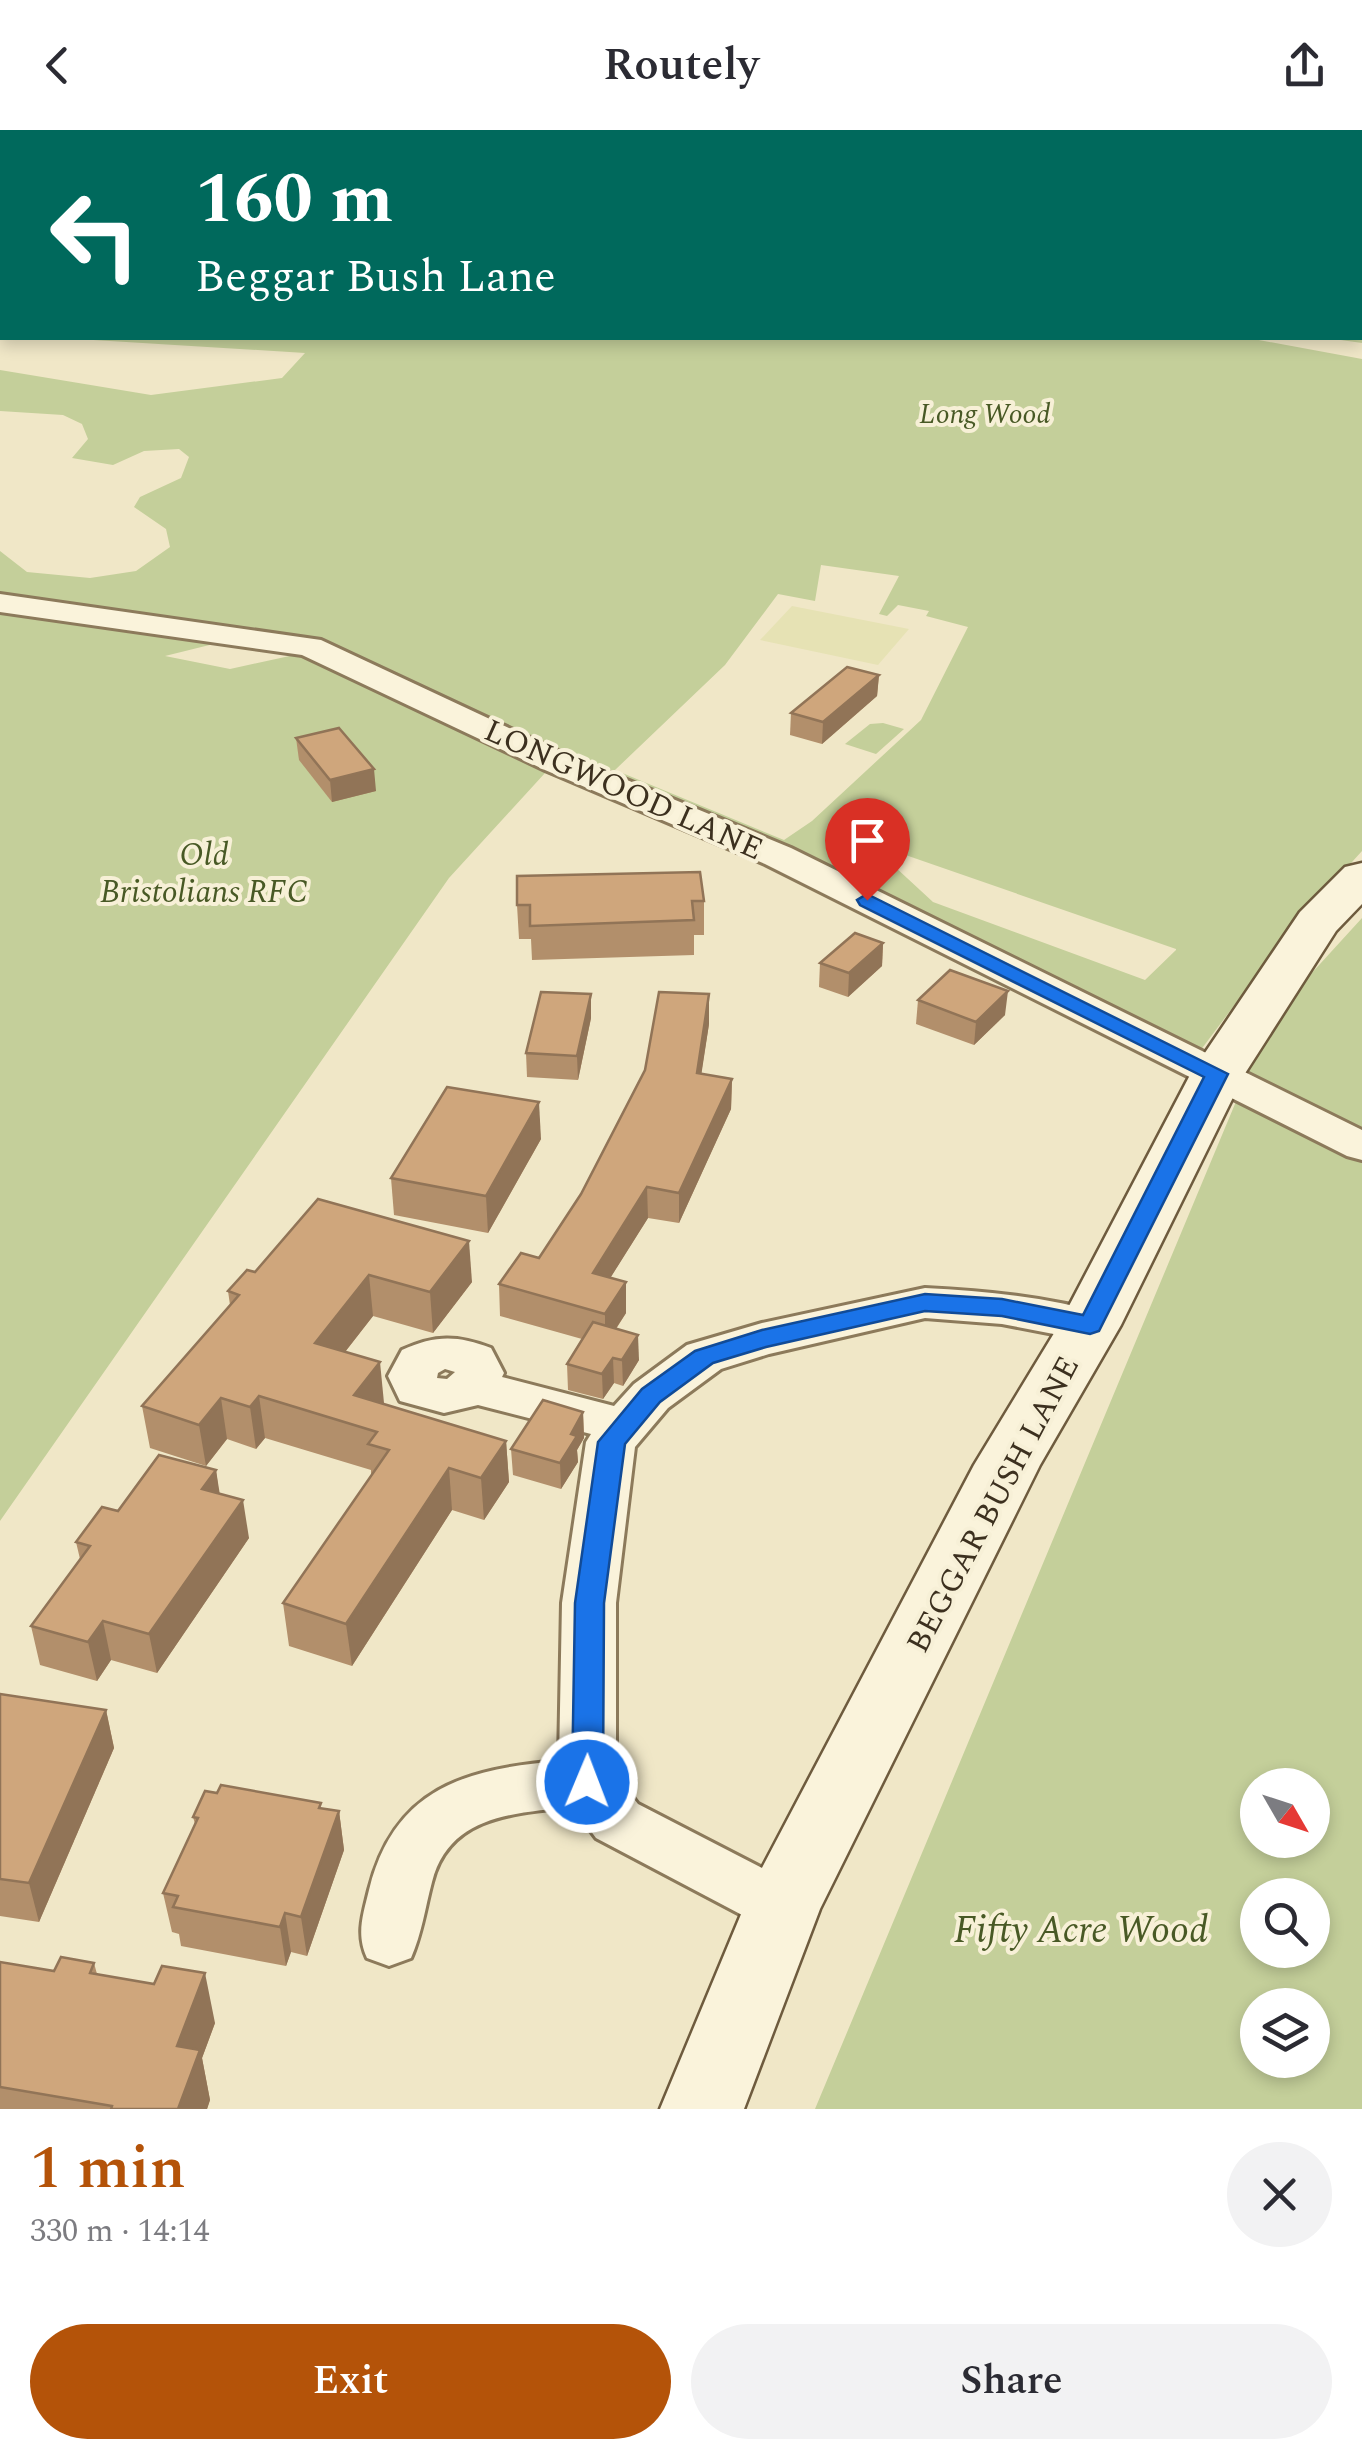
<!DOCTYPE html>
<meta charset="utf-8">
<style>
:root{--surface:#fff;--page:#f2f2f3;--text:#2b2b33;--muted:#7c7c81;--accent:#b45309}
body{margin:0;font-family:Spectral,serif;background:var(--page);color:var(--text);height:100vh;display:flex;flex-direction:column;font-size:38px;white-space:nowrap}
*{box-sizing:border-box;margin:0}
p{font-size:32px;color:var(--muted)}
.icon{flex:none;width:55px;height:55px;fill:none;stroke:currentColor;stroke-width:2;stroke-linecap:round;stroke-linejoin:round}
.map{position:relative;height:1979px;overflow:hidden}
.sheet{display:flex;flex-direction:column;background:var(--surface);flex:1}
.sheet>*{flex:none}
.banner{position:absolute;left:0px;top:0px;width:1362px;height:210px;box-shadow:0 5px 15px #0003;background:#00695c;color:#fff;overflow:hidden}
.needle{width:65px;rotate:129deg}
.controls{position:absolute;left:1240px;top:1638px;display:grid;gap:20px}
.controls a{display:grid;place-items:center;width:90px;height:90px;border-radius:50%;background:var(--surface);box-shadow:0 5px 15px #0003;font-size:50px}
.pin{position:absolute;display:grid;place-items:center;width:85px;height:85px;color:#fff;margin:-102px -42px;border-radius:50% 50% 50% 0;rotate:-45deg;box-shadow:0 0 10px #0007}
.pin .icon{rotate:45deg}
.me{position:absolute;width:110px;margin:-55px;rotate:1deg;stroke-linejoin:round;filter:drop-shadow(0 0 8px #0008)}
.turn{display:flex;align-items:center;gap:35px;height:210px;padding:0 30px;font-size:45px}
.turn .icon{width:130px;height:130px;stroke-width:2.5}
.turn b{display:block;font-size:70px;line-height:85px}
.round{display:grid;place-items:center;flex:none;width:105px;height:105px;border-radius:52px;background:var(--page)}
.head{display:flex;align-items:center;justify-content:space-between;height:170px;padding:0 30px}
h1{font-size:60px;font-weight:600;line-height:75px;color:var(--accent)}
.primary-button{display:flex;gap:20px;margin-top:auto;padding:20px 30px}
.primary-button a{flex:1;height:115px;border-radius:60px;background:var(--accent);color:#fff;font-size:40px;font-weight:600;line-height:115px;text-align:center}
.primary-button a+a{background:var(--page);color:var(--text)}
header{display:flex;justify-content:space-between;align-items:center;height:130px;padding:0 30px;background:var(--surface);font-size:45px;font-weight:600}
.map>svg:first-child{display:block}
</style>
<header><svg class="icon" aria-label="back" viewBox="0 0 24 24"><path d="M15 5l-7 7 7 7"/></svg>Routely<svg class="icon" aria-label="share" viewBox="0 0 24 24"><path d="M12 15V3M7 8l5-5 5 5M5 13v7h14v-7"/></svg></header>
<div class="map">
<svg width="1362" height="1979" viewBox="0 0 1362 1979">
<rect width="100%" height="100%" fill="#f0e7c7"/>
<polygon fill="#e6e2b4" points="792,476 909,499 878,535 760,510"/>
<g fill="#c4cf9a" fill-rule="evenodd">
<polygon points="323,0 1362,0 1362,213 1327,208 1360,208 1360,2 312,2"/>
<path d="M61,208H1248L1362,229V721L1293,797L1188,937L806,746L545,643L449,748L0,1391V421L27,442L90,448L136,441L170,417L166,399L134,377L140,367L181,348L189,327L179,319L144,321L113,335L72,328L88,309L82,294L63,285L0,281V240L151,265L282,248L305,223ZM821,435L899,446L879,484L887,486L898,475L929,481L926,486L968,497L921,590L812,691L784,710L615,640L725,535L778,464L815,471ZM262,502L331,517L230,539L165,526ZM868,712L1176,819V820L1145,850L933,772Z"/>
<polygon points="883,593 904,599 876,624 845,614 870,594"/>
<path d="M1362,788V1979H815L1245,950L1278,880ZM1258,1655H1312V1710H1258ZM1258,1765H1312V1820H1258ZM1258,1875H1312V1930H1258Z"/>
</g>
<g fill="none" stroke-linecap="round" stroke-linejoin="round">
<g stroke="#8c7a5b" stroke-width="6">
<g id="minor">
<polygon points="0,464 321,510 569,626 791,718 1362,1000 1362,1030 1347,1026 765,734 545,640 302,525 0,482"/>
<path d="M925,1158C986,1161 1047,1167 1107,1184L1114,1195L1107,1206L1090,1211L1002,1194L925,1188L769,1224L721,1239L668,1278L635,1317L616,1473V1646L638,1674L803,1759L812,1777L803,1795L782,1803L761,1795L596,1708L573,1677C515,1683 449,1685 432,1752C425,1778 422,1803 411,1828L389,1836L367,1828C356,1804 363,1785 369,1760C394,1659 464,1639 559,1631L562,1473L586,1312L591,1304L478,1275L444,1283L400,1271L388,1246L402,1220C435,1205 457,1205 491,1218L504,1243L502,1247L614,1276L634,1254L687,1215L762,1193ZM445,1239L455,1242L447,1249L437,1248L438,1243Z"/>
</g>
</g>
<g stroke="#6e5b3e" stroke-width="5">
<g id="secondary">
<rect x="0" y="58" width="2" height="16"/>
<polygon points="1362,733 1362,774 1336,801 1244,945 1121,1195 1040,1335 820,1779 744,1979 660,1979 754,1753 974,1335 1059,1195 1190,945 1300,782 1345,737"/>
</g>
</g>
<use href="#minor" fill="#faf3db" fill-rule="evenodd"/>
<use href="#secondary" fill="#faf3db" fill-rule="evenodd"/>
</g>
<g fill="#b28f6b">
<polygon points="879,545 877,566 822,614 790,605 791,583"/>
<polygon points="296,608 376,661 332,672 299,630"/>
<polygon points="704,771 704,805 694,805 694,825 532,830 531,809 519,809 517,775"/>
<polygon points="883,813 882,836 848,867 819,857 820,833"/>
<polygon points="918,870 1005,885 974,915 916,894"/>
<polygon points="591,888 578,950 527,947 526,923"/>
<polygon points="709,894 701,944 732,949 731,979 679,1093 648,1088 610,1148 626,1183 616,1199 639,1230 623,1256 614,1253 603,1269 568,1260 567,1234 582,1209 500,1186 499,1154 539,1128"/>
<polygon points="541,1009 488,1103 394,1085 391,1048"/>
<polygon points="318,1069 472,1152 433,1203 373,1186 345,1222 383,1274 506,1311 509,1352 484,1390 452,1380 352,1536 289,1516 283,1473 371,1346 371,1340 265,1308 256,1319 227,1309 206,1336 150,1318 142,1276 230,1175 228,1161 255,1142"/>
<polygon points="583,1282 584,1308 577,1320 578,1332 561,1359 513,1345 511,1319"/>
<polygon points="216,1340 219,1364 249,1408 157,1543 111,1530 97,1551 40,1535 31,1496 80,1429 76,1412 118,1381"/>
<polygon points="0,1564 106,1580 114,1618 39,1792 0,1786"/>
<polygon points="322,1678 339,1681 344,1720 307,1826 291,1822 286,1836 181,1816 179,1804 172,1802 163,1763 195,1694 193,1687"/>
<polygon points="0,1832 54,1841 94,1833 97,1844 215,1893 202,1928 210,1970 207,1979 0,1979"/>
</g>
<g fill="#917457">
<polygon points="879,545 877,566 822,614 823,592"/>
<polygon points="374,639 376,661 332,672 330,650"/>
<polygon points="883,813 882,836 848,867 849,843"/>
<polygon points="1008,861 1005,885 974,915 976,892"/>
<polygon points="591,864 591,888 578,950 577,926"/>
<polygon points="709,864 709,894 697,973 697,943"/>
<polygon points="732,949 731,979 679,1093 679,1063"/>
<polygon points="539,972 541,1009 488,1103 486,1066"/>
<polygon points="647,1057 648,1088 594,1174 593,1143"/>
<polygon points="469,1111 472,1152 433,1203 430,1162"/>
<polygon points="369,1145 373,1186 320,1254 315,1213"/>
<polygon points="626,1152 626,1183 605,1215 605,1184"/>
<polygon points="638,1205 639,1230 623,1256 622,1230"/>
<polygon points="613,1228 614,1253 603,1269 602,1244"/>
<polygon points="380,1232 384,1273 365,1298 354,1265"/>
<polygon points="259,1266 265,1308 256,1319 250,1277"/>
<polygon points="221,1268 227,1309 206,1336 199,1295"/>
<polygon points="583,1282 584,1308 577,1320 578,1332 561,1359 560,1333 571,1304"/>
<polygon points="506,1311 509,1352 484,1390 481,1348"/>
<polygon points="449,1338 452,1380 352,1536 346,1494"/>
<polygon points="216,1340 222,1378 202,1359"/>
<polygon points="243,1370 249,1408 157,1543 149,1504"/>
<polygon points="103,1491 111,1530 97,1551 88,1512"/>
<polygon points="106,1580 114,1618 39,1792 29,1753"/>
<polygon points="339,1681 344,1720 307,1826 301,1787"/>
<polygon points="285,1783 291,1822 286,1836 280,1797"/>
<polygon points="205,1843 215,1893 202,1928 210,1970 207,1979 178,1979 177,1916"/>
</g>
<g fill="#cfa67c" stroke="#917457" stroke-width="2.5">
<polygon points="847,537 879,545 823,592 791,583"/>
<polygon points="339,598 374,639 330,650 296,608"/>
<polygon points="700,742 704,771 692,771 694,790 530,796 530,775 517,775 517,746"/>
<polygon points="855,803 883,813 849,843 820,833"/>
<polygon points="950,840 1008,861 976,892 918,870"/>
<polygon points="541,862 591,864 577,926 526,923"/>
<polygon points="659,862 709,864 697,943 732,949 679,1063 647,1057 593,1143 626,1152 605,1184 499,1154 521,1123 539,1128 581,1064 645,940"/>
<polygon points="447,957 539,972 486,1066 391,1048"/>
<polygon points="318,1069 469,1111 430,1162 369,1145 315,1213 380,1232 354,1265 506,1311 481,1348 449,1338 346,1494 283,1473 389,1320 368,1314 377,1302 259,1266 250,1277 221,1268 199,1295 142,1276 239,1165 228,1161 247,1140 255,1142"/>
<polygon points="593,1192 638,1205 622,1230 613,1228 602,1244 567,1234"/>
<polygon points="543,1270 583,1282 571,1304 577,1306 560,1333 511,1319"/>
<polygon points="159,1325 216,1340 202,1359 243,1370 149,1504 103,1491 88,1512 31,1496 90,1416 76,1412 102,1377 118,1381"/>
<polygon points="0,1564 106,1580 29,1753 0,1749"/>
<polygon points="221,1655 321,1673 319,1678 339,1681 301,1787 285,1783 280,1797 173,1777 178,1766 163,1763 198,1688 193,1687 205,1661 217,1663"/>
<polygon points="61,1827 94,1833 90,1843 154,1854 162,1836 205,1843 177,1916 200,1920 178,1979 111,1979 112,1976 0,1957 0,1832 54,1841"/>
</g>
<polygon fill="#1a73e8" stroke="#114b97" stroke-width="2.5" points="867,764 1228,944 1099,1201 1090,1204 1002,1186 925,1181 766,1217 713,1233 660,1272 625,1314 604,1473 603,1652 598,1661 587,1665 576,1661 572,1652 575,1473 598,1312 642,1259 695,1221 762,1200 925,1164 1002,1169 1083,1185 1204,947 860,775 857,770"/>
<g text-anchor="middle" stroke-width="8" stroke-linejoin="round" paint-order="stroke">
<g font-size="28" font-style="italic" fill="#485925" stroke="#f7f0d7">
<text x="985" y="293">Long Wood</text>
</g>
<g font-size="32" fill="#3c301f" stroke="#f7f0d7">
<text transform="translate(624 659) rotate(24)" y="11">LONGWOOD LANE</text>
<text transform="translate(992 1374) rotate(-62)" y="11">BEGGAR BUSH LANE</text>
</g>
<g font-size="32" font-style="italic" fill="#485925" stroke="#f7f0d7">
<text x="204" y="735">Old<tspan x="204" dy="37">Bristolians RFC</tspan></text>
</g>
<g font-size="38" font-style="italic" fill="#485925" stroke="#f7f0d7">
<text x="1081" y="1812">Fifty Acre Wood</text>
</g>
</g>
</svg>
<div class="controls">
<a><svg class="needle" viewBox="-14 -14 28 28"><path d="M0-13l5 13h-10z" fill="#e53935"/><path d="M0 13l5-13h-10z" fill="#7c7c81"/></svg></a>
<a><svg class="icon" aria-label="search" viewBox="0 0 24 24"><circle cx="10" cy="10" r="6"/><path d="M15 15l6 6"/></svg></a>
<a><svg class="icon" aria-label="layers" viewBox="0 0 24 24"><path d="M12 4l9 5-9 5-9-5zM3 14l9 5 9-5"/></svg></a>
</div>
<div class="pin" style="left:867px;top:770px;background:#d93025"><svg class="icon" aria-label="arrive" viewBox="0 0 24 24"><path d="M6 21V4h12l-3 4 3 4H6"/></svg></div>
<svg class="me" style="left:587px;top:1652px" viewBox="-20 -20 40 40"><circle r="17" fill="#1a73e8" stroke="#fff" stroke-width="3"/><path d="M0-11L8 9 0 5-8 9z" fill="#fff"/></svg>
<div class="banner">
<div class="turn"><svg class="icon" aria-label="left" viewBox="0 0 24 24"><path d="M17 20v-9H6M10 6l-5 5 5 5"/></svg><div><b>160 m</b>Beggar Bush Lane</div></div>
</div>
</div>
<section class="sheet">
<div class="head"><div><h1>1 min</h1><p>330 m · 14:14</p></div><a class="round"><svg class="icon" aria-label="close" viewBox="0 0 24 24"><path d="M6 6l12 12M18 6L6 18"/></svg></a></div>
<div class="primary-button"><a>Exit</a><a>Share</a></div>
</section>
